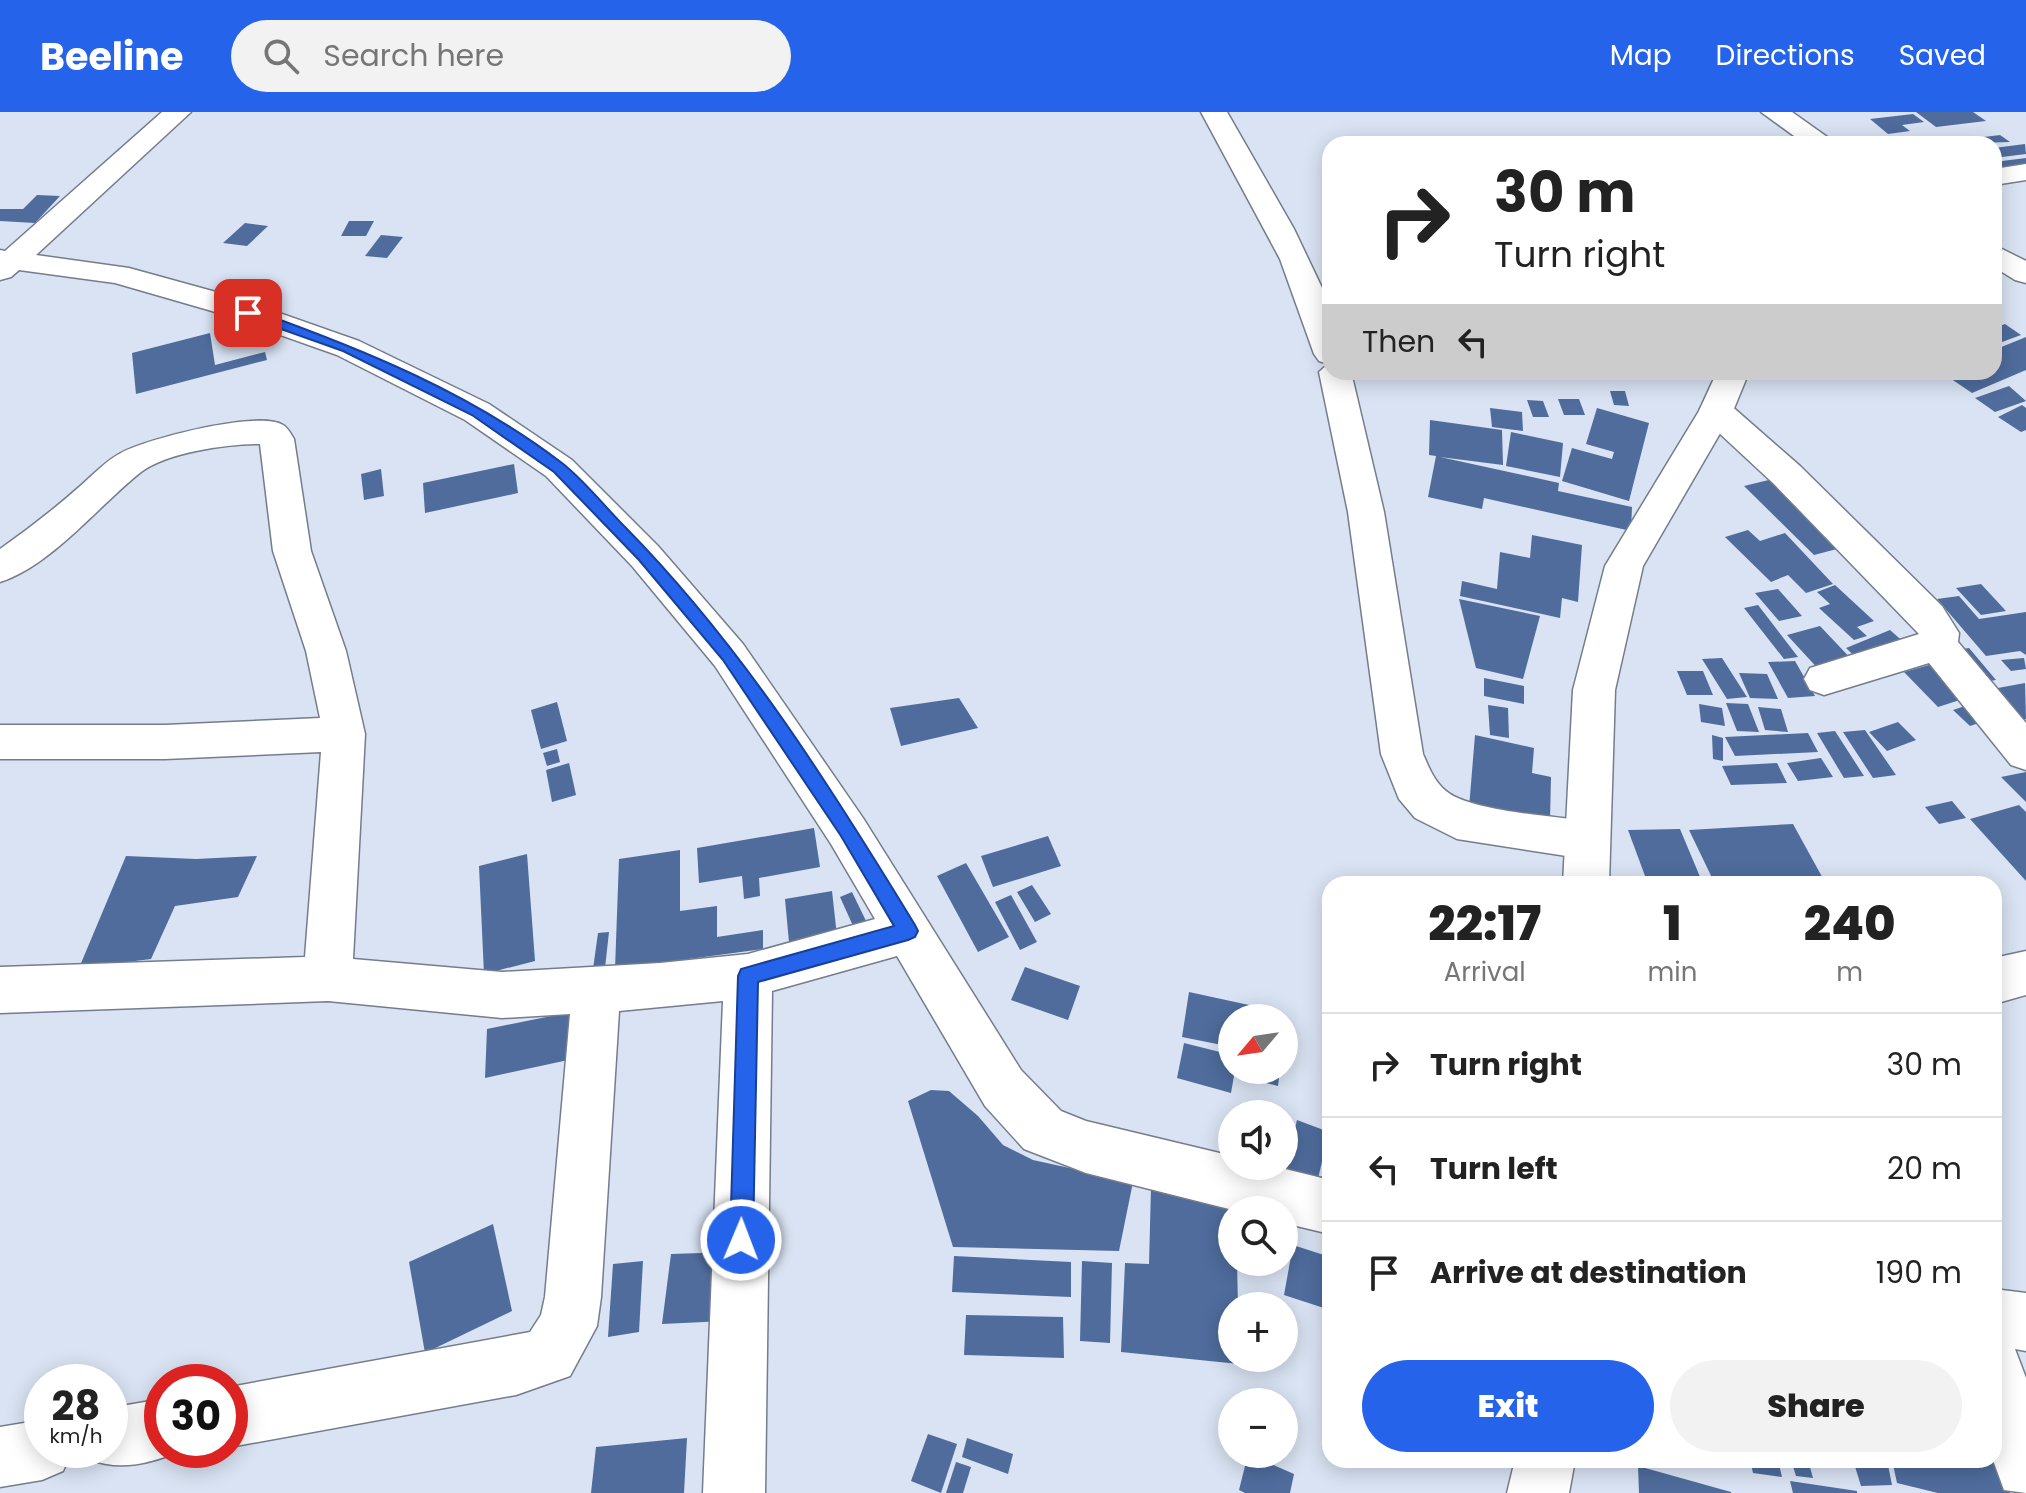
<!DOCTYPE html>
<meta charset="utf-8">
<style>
:root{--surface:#fff;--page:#f2f2f2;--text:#222;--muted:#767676;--line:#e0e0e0;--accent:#2563eb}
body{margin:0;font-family:Poppins,sans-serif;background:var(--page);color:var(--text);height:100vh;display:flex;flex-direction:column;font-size:30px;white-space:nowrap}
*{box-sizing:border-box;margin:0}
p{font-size:26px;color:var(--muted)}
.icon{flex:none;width:44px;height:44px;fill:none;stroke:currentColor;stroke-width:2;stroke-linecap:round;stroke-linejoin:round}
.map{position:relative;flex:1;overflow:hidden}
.side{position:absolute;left:1322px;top:764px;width:680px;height:592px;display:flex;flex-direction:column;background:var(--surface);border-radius:24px;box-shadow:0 4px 20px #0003}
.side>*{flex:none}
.top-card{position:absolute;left:1322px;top:24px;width:680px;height:244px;border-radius:24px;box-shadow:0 4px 20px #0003;background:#fff;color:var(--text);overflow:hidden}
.needle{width:52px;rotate:241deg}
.controls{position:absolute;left:1218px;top:892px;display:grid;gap:16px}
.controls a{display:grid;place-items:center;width:80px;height:80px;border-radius:50%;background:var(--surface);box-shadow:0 4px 20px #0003;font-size:40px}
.speed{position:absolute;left:24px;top:1252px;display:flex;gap:16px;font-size:40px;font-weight:700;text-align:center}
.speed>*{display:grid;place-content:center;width:104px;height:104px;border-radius:50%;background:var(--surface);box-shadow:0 4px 20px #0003;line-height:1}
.speed small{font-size:20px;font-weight:400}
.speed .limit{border:12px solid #d22;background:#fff;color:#111}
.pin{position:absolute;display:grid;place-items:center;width:68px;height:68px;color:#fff;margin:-34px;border-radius:16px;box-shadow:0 4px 12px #0006}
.me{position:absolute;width:88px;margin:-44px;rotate:1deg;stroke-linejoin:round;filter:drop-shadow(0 0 6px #0008)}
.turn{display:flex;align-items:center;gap:28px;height:168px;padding:0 40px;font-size:36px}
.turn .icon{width:104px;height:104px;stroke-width:2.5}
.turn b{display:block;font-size:56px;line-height:68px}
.then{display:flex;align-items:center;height:76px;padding:0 40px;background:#0003;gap:16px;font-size:30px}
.eta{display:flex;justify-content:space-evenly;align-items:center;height:136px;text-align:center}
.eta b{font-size:48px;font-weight:800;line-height:56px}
.action{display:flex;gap:16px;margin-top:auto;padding:16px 40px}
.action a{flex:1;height:92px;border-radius:48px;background:var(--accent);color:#fff;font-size:32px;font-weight:800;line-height:92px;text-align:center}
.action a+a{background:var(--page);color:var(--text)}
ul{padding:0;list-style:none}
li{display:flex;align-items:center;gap:24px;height:104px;padding:0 40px;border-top:2px solid var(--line)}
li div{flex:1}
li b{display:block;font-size:30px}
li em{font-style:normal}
header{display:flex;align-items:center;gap:48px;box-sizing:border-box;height:112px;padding:0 40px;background:var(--accent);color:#fff}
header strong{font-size:38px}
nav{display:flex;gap:44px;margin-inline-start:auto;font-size:28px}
.search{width:560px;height:72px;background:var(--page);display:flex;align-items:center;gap:20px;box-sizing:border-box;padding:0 28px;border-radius:44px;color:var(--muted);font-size:30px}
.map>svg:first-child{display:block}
</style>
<header>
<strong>Beeline</strong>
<div class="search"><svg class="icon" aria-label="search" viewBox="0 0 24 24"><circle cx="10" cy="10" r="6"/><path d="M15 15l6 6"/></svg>Search here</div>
<nav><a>Map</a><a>Directions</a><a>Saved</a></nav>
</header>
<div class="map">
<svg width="2026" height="1381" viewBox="0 0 2026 1381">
<rect width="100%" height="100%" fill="#d9e3f3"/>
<g fill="#4f6c9d">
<polygon points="1916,0 1973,0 1986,9 1936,15"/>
<polygon points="1913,2 1924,10 1902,13 1910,19 1888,22 1870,7"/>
<polygon points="2000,23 2010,30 1944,32 1944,30"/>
<polygon points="2025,32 2026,42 1994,46 1994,36"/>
<polygon points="2026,46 2026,56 1994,60 1994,50"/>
<polygon points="37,83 60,84 35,111 0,109 0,97 23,97"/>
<polygon points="349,109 374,109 366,124 341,124"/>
<polygon points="245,111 268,114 247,134 223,131"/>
<polygon points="381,123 403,125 387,146 365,144"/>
<polygon points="2005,212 2021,223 1994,233 1994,216"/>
<polygon points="210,221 215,253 265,240 267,248 136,282 132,241"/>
<polygon points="2026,225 2026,258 1972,281 1941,260 1994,260 1994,238"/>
<polygon points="2009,274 2026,289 1995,300 1975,286"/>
<polygon points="1610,279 1625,279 1629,294 1614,293"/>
<polygon points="1558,287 1579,287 1585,303 1564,303"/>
<polygon points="1527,288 1543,289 1549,305 1533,305"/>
<polygon points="2022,293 2026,296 2026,318 2021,320 1998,305"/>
<polygon points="1490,296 1522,300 1523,319 1492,315"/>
<polygon points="1597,296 1649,311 1629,389 1562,369 1572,336 1612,347 1614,340 1586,332"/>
<polygon points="1430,308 1502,318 1503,353 1440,345 1559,371 1558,379 1632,395 1631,419 1484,386 1482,397 1428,385 1436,344 1429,343"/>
<polygon points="1511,320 1563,331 1560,365 1506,354"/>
<polygon points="514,352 518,381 425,401 423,371"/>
<polygon points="381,357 384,384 364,388 361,362"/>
<polygon points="1781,365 1852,433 1814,443 1744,374"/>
<polygon points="1748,418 1760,429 1785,421 1833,472 1806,481 1788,463 1771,470 1725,425"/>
<polygon points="1532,423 1582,433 1578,490 1562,486 1560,506 1460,484 1462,469 1497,477 1500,440 1530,446"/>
<polygon points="1981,472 2006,499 1981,503 1956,476"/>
<polygon points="1835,473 1874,509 1857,515 1867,524 1854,528 1819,496 1830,492 1817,480"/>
<polygon points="1778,477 1802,504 1779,509 1755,481"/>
<polygon points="1959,484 1979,507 2026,500 2026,543 2020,539 1986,544 1937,487"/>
<polygon points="1459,487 1540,504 1523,567 1476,556"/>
<polygon points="1758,493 1798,545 1784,547 1744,496"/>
<polygon points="1820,514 1855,551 1822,561 1787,523"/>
<polygon points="1890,518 1907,533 1862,551 1846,536"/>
<polygon points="1969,536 1996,568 1978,571 1951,539"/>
<polygon points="1932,543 1966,586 1938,595 1904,560 1929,553"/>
<polygon points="1722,546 1747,585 1727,587 1702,547"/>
<polygon points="2024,546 2026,557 2011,559 2001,548"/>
<polygon points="1795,549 1815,584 1788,586 1768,550"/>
<polygon points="1677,559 1703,559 1713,583 1687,583"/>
<polygon points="1739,561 1767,562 1778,587 1750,586"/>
<polygon points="1484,566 1524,574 1524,592 1484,584"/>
<polygon points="2025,571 2026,607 2015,609 1987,578"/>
<polygon points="959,586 978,616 901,634 890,596"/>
<polygon points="557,590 567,629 541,637 531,598"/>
<polygon points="1726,591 1748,592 1759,620 1737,619"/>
<polygon points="1699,592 1722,596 1725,614 1701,610"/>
<polygon points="1971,592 1988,608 1970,614 1953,598"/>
<polygon points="1488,593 1508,596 1509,626 1490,623"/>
<polygon points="1758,595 1781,597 1788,620 1765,618"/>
<polygon points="1898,610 1916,628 1887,639 1869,620"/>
<polygon points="1865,618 1896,663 1873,666 1843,620"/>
<polygon points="1835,619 1864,664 1844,666 1817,621"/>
<polygon points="1808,621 1818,640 1735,644 1725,625"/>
<polygon points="1475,623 1534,636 1532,661 1551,665 1550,708 1518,700 1517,708 1469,696"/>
<polygon points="1712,623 1723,626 1723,649 1713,647"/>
<polygon points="557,637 560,650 547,654 543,641"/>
<polygon points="1821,646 1833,665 1798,669 1787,651"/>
<polygon points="569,651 576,683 552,690 546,658"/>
<polygon points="1777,651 1787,671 1731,673 1722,654"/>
<polygon points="2026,660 2026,690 2001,665"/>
<polygon points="1952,689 1966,706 1939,712 1925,695"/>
<polygon points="2019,693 2026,700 2026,769 1970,707"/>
<polygon points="1793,712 1826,772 1715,772 1689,718"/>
<polygon points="814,716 820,755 759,766 760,784 744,787 742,764 699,771 697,736"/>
<polygon points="1680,717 1703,772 1648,772 1628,718"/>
<polygon points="1048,724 1061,754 993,775 981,744"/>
<polygon points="680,738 680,799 717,794 717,825 763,818 763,837 615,857 619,747"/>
<polygon points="527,742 535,849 484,862 479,754"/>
<polygon points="126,744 196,747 257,744 238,785 175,794 151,847 79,856"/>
<polygon points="966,751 1009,825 978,840 937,764"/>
<polygon points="1032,773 1051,802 1035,810 1017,780"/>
<polygon points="832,779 838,833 790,841 785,787"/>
<polygon points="852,780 867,811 854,816 840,785"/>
<polygon points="1011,783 1037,830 1020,838 995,790"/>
<polygon points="609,820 605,856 593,857 598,821"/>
<polygon points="1025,855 1080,874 1068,908 1011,888"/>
<polygon points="1189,880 1249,893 1247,906 1232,906 1232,935 1182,925"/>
<polygon points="581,898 582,945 485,966 487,917"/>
<polygon points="1184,931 1232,943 1232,958 1235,958 1231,981 1177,966"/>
<polygon points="1244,958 1280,958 1278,974 1243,965"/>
<polygon points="931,978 949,979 978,1004 1003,1033 1033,1048 1133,1070 1119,1139 953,1135 908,989"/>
<polygon points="1297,1008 1329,1020 1317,1071 1285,1059"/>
<polygon points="1151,1076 1236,1098 1232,1098 1232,1150 1237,1150 1238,1194 1232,1194 1232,1246 1239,1246 1239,1252 1121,1240 1125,1151 1149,1152"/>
<polygon points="493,1112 512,1199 425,1241 409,1150"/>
<polygon points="1293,1133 1330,1145 1330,1198 1284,1183"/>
<polygon points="732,1140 725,1209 662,1212 671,1142"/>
<polygon points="954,1144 1071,1150 1071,1185 952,1180"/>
<polygon points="643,1149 639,1220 608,1225 613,1152"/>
<polygon points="1082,1149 1112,1151 1110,1231 1080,1229"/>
<polygon points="966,1203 1063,1205 1064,1246 964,1243"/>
<polygon points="1995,1318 2010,1381 1938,1381 1897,1371 1892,1348 1994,1348"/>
<polygon points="928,1322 957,1332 941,1381 911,1369"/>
<polygon points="687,1326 684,1381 591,1381 596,1335"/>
<polygon points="967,1326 1013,1342 1008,1362 962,1345"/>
<polygon points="1248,1342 1294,1362 1290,1381 1245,1381 1239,1378"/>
<polygon points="1750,1348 1778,1348 1782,1365 1753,1361"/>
<polygon points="1791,1348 1808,1348 1813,1366 1796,1364"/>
<polygon points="1853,1348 1887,1348 1892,1373 1861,1374"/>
<polygon points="956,1350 971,1355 963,1381 946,1381"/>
<polygon points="1638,1354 1731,1380 1731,1381 1639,1381"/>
<polygon points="1790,1369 1857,1379 1857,1381 1793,1381"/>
</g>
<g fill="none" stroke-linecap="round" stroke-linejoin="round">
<g stroke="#747d8b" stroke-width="3">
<g id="minor">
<path d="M162,0H191L36,143L129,156L234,185L359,229L489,292L572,348L658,434L743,532L863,706L1021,958L1061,999L1086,1009L1232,1044V1054H1273L1330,1068V1122L1284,1111V1098H1233L1086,1061L1024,1037L985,994L897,844L772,879L765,1381H703L723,889L619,899L601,1185L597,1214L570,1264L516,1283L230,1335V1275L530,1220L541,1203L545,1185L570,902L502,906L328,889L0,901V855L305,845L321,640L165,647H0V613H165L320,606L306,539L273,439L260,332C228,332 168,340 141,360C99,393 51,454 0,470V437C27,418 53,398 78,376C91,365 105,349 121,341C146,327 258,298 283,313C288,316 291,322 294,327L311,439L346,539L365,622L353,847L502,860L660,851L748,842L875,807L831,732L715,554L632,454L546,364L465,308L337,243L212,199L115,171L19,158L11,165L0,168V138L5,139Z"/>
<path d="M1201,0H1227L1294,117L1323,178L1330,195V260H1351L1384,400L1423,642C1429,656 1434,669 1446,679C1469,699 1553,704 1586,709L1602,714L1608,728L1602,742L1586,747L1457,727L1415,706L1399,687L1381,642L1348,400L1319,260L1328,252L1319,249L1314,242L1280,147Z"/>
<polygon points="2026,52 2026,68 1994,73 1994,57"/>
<polygon points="1716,288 1728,291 1800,354 1942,494 1959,521 1958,530 2026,611 2026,658 2011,653 1929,551 1824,583 1810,578 1804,567 1810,556 1919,522 1774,372 1704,307 1699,299 1704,291"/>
<polygon points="2026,839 2026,883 1994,892 1994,846"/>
<polygon points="1994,1177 2026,1181 2026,1239 2015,1237 2026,1266 2026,1381 2004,1378 1993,1348"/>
<path d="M162,1287V1338H183C152,1351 120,1360 89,1347L85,1338H110V1296Z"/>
<polygon points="42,1308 42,1338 72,1338 63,1359 42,1368 0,1375 0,1315"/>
</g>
</g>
<g stroke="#747d8b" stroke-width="3">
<g id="tertiary">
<polygon points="1717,260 1749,260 1733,299 1643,454 1615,578 1609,772 1563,772 1573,578 1605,454 1699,299"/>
<polygon points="1515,1348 1575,1348 1569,1381 1507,1381"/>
</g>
</g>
<g stroke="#747d8b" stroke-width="3">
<g id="primary">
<polygon points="1761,0 1792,0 1837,32 1805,32"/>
<polygon points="1994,133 2026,149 2026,171 2015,168 1994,155"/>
</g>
</g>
<use href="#minor" fill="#fff" fill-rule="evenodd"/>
<use href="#tertiary" fill="#fff" fill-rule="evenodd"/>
<use href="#primary" fill="#fff" fill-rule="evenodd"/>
</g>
<path fill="#2563eb" stroke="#184099" stroke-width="2" d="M244,198H253C362,237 469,280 562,351C585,369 605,395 626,416C742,534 829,672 915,813L918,819L915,825L908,828L758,870L753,1128L749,1136L741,1140L733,1136L730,1128L738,864L741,857L894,814L841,724L723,548L639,448L554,360L472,303L343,239L244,204Z"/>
</svg>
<div class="controls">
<a><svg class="needle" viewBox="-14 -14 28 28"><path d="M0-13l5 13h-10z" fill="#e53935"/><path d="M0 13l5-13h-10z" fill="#767676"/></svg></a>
<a><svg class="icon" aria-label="sound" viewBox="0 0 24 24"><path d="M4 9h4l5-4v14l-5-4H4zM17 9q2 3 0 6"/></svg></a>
<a><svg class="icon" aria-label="search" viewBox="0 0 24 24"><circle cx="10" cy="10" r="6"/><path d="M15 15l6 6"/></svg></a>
<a>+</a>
<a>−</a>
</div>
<div class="speed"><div>28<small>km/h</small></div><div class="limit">30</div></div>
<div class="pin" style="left:248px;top:201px;background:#d93025"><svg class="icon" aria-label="arrive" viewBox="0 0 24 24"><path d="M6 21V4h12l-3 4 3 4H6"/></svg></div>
<svg class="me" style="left:741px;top:1128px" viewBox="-20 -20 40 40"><circle r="17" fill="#2563eb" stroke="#fff" stroke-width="3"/><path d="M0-11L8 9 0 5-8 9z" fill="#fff"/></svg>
<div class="top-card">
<div class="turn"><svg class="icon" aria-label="right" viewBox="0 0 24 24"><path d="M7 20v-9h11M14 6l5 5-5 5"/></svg><div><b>30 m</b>Turn right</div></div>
<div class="then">Then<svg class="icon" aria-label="left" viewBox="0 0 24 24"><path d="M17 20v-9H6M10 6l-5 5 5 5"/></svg></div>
</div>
<section class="side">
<div class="eta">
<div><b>22:17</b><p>Arrival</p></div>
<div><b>1</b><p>min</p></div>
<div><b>240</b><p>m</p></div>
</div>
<ul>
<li><svg class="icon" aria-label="right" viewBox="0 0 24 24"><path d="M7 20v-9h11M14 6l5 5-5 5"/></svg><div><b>Turn right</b></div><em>30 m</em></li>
<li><svg class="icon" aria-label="left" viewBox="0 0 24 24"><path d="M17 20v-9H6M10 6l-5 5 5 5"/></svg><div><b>Turn left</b></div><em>20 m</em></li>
<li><svg class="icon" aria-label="arrive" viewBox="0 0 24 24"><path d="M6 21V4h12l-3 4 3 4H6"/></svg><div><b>Arrive at destination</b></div><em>190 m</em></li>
</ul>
<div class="action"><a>Exit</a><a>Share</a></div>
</section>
</div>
